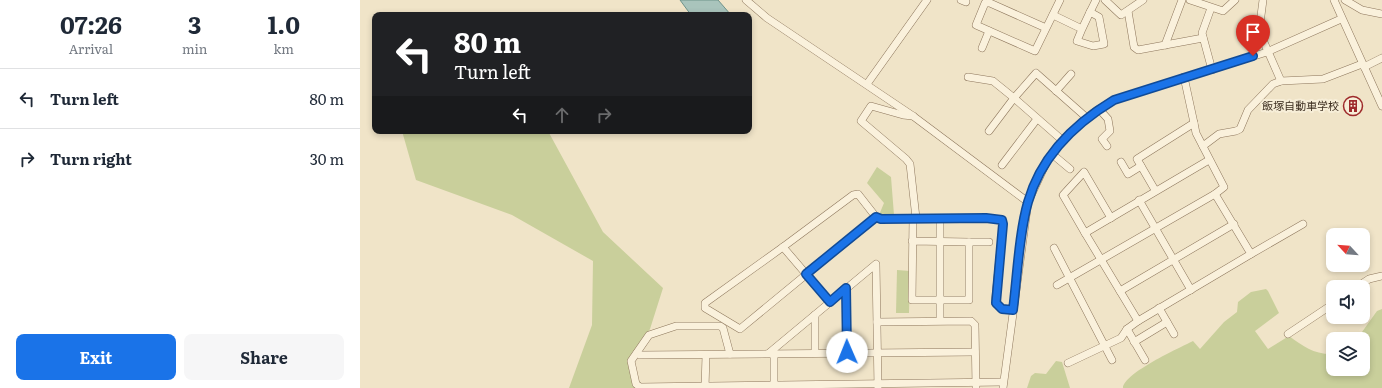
<!DOCTYPE html>
<meta charset="utf-8">
<style>
:root{--surface:#fff;--page:#f6f6f7;--text:#1f2937;--muted:#747a83;--line:#e0e1e3;--accent:#1a73e8}
body{margin:0;font-family:Literata,"Noto Sans JP",serif;background:var(--page);color:var(--text);height:100vh;display:flex;flex-direction:column;font-size:15px;white-space:nowrap}
*{box-sizing:border-box;margin:0}
p{font-size:13px;color:var(--muted)}
.icon{flex:none;width:22px;height:22px;fill:none;stroke:currentColor;stroke-width:2;stroke-linecap:round;stroke-linejoin:round}
.map{position:relative;flex:1;overflow:hidden}
.details{display:flex;flex-direction:column;background:var(--surface);width:360px}
.details>*{flex:none}
.banner{position:absolute;left:12px;top:12px;width:380px;height:122px;border-radius:8px;box-shadow:0 2px 6px #0003;background:#202124;color:#fff;overflow:hidden}
.needle{width:26px;rotate:296deg}
.buttons{position:absolute;left:966px;top:228px;display:grid;gap:8px}
.buttons a{display:grid;place-items:center;width:44px;height:44px;border-radius:8px;background:var(--surface);box-shadow:0 2px 6px #0003;font-size:20px}
.pin{position:absolute;display:grid;place-items:center;width:34px;height:34px;color:#fff;margin:-41px -17px;border-radius:50% 50% 50% 0;rotate:-45deg;box-shadow:0 0 4px #0007}
.pin .icon{rotate:45deg}
.me{position:absolute;width:44px;margin:-22px;rotate:359deg;stroke-linejoin:round;filter:drop-shadow(0 0 3px #0008)}
.turn{display:flex;align-items:center;gap:14px;height:84px;padding:0 16px;font-size:18px}
.turn .icon{width:52px;height:52px;stroke-width:2.5}
.turn b{display:block;font-size:28px;line-height:34px}
.lanes{display:flex;align-items:center;height:38px;padding:0 16px;background:#0003;justify-content:center;gap:20px;direction:ltr}
.lanes .off{opacity:.35}
.eta{display:flex;justify-content:space-evenly;align-items:center;height:68px;text-align:center}
.eta b{font-size:24px;font-weight:700;line-height:28px}
.primary-button{display:flex;gap:8px;margin-top:auto;padding:8px 16px}
.primary-button a{flex:1;height:46px;border-radius:8px;background:var(--accent);color:#fff;font-size:16px;font-weight:700;line-height:46px;text-align:center}
.primary-button a+a{background:var(--page);color:var(--text)}
ul{padding:0;list-style:none}
li{display:flex;align-items:center;gap:12px;height:60px;padding:0 16px;border-top:1px solid var(--line)}
li div{flex:1}
li b{display:block;font-size:15px}
li em{font-style:normal}
main{display:flex;flex:1;min-height:0}
.map>svg:first-child{display:block}
</style>
<main>
<section class="details">
<div class="eta">
<div><b>07:26</b><p>Arrival</p></div>
<div><b>3</b><p>min</p></div>
<div><b>1.0</b><p>km</p></div>
</div>
<ul>
<li><svg class="icon" aria-label="left" viewBox="0 0 24 24"><path d="M17 20v-9H6M10 6l-5 5 5 5"/></svg><div><b>Turn left</b></div><em>80 m</em></li>
<li><svg class="icon" aria-label="right" viewBox="0 0 24 24"><path d="M7 20v-9h11M14 6l5 5-5 5"/></svg><div><b>Turn right</b></div><em>30 m</em></li>
</ul>
<div class="primary-button"><a>Exit</a><a>Share</a></div>
</section>
<div class="map">
<svg width="1022" height="388" viewBox="0 0 1022 388">
<rect width="100%" height="100%" fill="#f0e4c8"/>
<g fill="#c9cf9b">
<polygon points="42,131 188,131 243,232 303,288 290,329 269,361 275,388 209,388 232,325 233,261 152,215 56,180"/>
<polygon points="517,167 531,177 534,215 519,215 524,203 507,183"/>
<polygon points="537,270 550,271 549,313 536,313"/>
<path d="M906,289L908,291L919,313L895,331L908,349L929,336C943,346 953,354 971,354L973,369H1003V339H997L1017,311L1022,309V388H763C764,373 819,348 833,341L840,349L864,322L877,312L878,302L891,292Z"/>
<polygon points="696,361 702,362 710,388 667,388 671,376 675,373 686,374"/>
</g>
<polygon fill="#a9c4bc" stroke="#6f938a" points="320,0 358,0 371,15 331,15"/>
<g fill="none" stroke-linecap="round" stroke-linejoin="round">
<g stroke="#8d765c" stroke-width="8">
<g id="minor">
<polyline points="386,0 407,18 553,116 668,202"/>
<polyline points="601,0 606,2 606,0"/>
<polyline points="745,0 761,15 783,0"/>
<polyline points="830,0 863,11 875,0"/>
<polyline points="903,0 899,31 921,81"/>
<polyline points="974,0 1022,106"/>
<polyline points="985,0 1002,10 1022,14"/>
<polyline points="851,8 842,33 852,70"/>
<polyline points="768,11 774,47 778,50 843,38"/>
<polyline points="730,12 736,0"/>
<polyline points="693,15 722,29 717,41 733,46 744,44 739,17 730,12 722,29"/>
<polyline points="686,28 630,3 625,3 616,25 675,51 700,0"/>
<polyline points="805,45 822,0"/>
<polyline points="622,48 629,31"/>
<polyline points="1004,67 1022,58"/>
<polyline points="608,77 633,81 654,98 629,131"/>
<polyline points="824,77 834,123"/>
<polyline points="507,84 567,0"/>
<polyline points="696,91 711,74"/>
<polyline points="739,109 748,119 750,131 742,139 747,146"/>
<polyline points="553,116 543,115 511,106 501,121 546,159 550,164 556,218"/>
<polyline points="702,140 654,98 676,73 727,118"/>
<polyline points="843,146 859,134 876,131 880,129 888,110 913,84 921,81 963,79 1002,64"/>
<polyline points="692,154 710,169"/>
<polyline points="849,160 725,233 778,321 891,254 855,194"/>
<polyline points="761,162 768,174 781,166"/>
<polyline points="642,165 677,119"/>
<polyline points="779,200 831,290"/>
<polyline points="516,217 380,329 345,308 345,303 423,247 493,195 498,194 516,217 521,219 626,218 642,220 643,224 635,303 642,309 653,310"/>
<polyline points="725,233 703,195 724,172 751,218"/>
<polyline points="552,241 609,242 609,300 552,300 553,218"/>
<polyline points="609,242 629,242"/>
<polyline points="423,247 470,302"/>
<polyline points="694,248 752,360"/>
<polyline points="891,254 943,224"/>
<polyline points="697,285 855,194 864,187 836,133 834,123 777,159 795,190"/>
<polyline points="997,287 1009,279 1022,276"/>
<polyline points="486,288 487,352"/>
<polyline points="760,291 874,224"/>
<polyline points="799,308 814,334"/>
<polyline points="455,315 455,353"/>
<polyline points="580,317 580,219"/>
<polyline points="517,322 611,321 615,325 616,387"/>
<polyline points="767,329 785,360"/>
<polyline points="928,334 973,304"/>
<polyline points="774,342 807,322"/>
<polyline points="277,353 280,355 615,352"/>
<polyline points="409,353 516,264 518,388"/>
<polyline points="414,353 414,388"/>
<polyline points="370,354 363,328 360,326 316,326 289,335 271,361 276,384 280,387 643,382"/>
<polyline points="708,363 761,338 767,329 778,321"/>
<polyline points="345,388 346,355"/>
<polyline points="643,388 668,202 687,161 702,140 733,113 754,100 907,52 981,19"/>
</g>
</g>
<use href="#minor" stroke="#faf1dc" stroke-width="7"/>
</g>
<g fill="none" stroke-linecap="round" stroke-linejoin="round">
<g stroke="#114b97" stroke-width="10">
<path id="route" d="M487,352L486,288L470,302L446,274L516,217L521,219L626,218L642,220L643,224L636,303L642,309L653,310C657,278 659,233 668,202C681,156 714,124 754,100L893,56"/>
</g>
<use href="#route" stroke="#1a73e8" stroke-width="7"/>
</g>
<defs>
<g id="building-ring" transform="scale(1)"><circle r="9.5" fill="#f7eed8" stroke="#9e2a2b" stroke-width="1.5"/><path d="M-4-6H4V6H1V3H-1V6H-4ZM-2.5-4.3h1.7v1.8h-1.7ZM.8-4.3h1.7v1.8H.8ZM-2.5-1h1.7V.8h-1.7ZM.8-1h1.7V.8H.8Z" fill="#9e2a2b"/></g>
</defs>
<g fill-rule="evenodd">
<use href="#building-ring" x="993" y="106"/>
</g>
<g text-anchor="middle" stroke-width="4" stroke-linejoin="round" paint-order="stroke">
<g font-size="11" fill="#3d2e20" stroke="#f7eed8" text-anchor="end">
<text x="979" y="110">飯塚自動車学校</text>
</g>
</g>
</svg>
<div class="buttons">
<a><svg class="needle" viewBox="-14 -14 28 28"><path d="M0-13l5 13h-10z" fill="#e53935"/><path d="M0 13l5-13h-10z" fill="#747a83"/></svg></a>
<a><svg class="icon" aria-label="sound" viewBox="0 0 24 24"><path d="M4 9h4l5-4v14l-5-4H4zM17 9q2 3 0 6"/></svg></a>
<a><svg class="icon" aria-label="layers" viewBox="0 0 24 24"><path d="M12 4l9 5-9 5-9-5zM3 14l9 5 9-5"/></svg></a>
</div>
<div class="pin" style="left:893px;top:56px;background:#d93025"><svg class="icon" aria-label="arrive" viewBox="0 0 24 24"><path d="M6 21V4h12l-3 4 3 4H6"/></svg></div>
<svg class="me" style="left:487px;top:352px" viewBox="-20 -20 40 40"><circle r="19" fill="#fff"/><path d="M0-13L10 11 0 6-10 11z" fill="#1a73e8"/></svg>
<div class="banner">
<div class="turn"><svg class="icon" aria-label="left" viewBox="0 0 24 24"><path d="M17 20v-9H6M10 6l-5 5 5 5"/></svg><div><b>80 m</b>Turn left</div></div>
<div class="lanes"><svg class="icon" aria-label="left" viewBox="0 0 24 24"><path d="M17 20v-9H6M10 6l-5 5 5 5"/></svg><svg class="icon off" aria-label="ahead" viewBox="0 0 24 24"><path d="M12 20V5M6 11l6-6 6 6"/></svg><svg class="icon off" aria-label="right" viewBox="0 0 24 24"><path d="M7 20v-9h11M14 6l5 5-5 5"/></svg></div>
</div>
</div>
</main>
